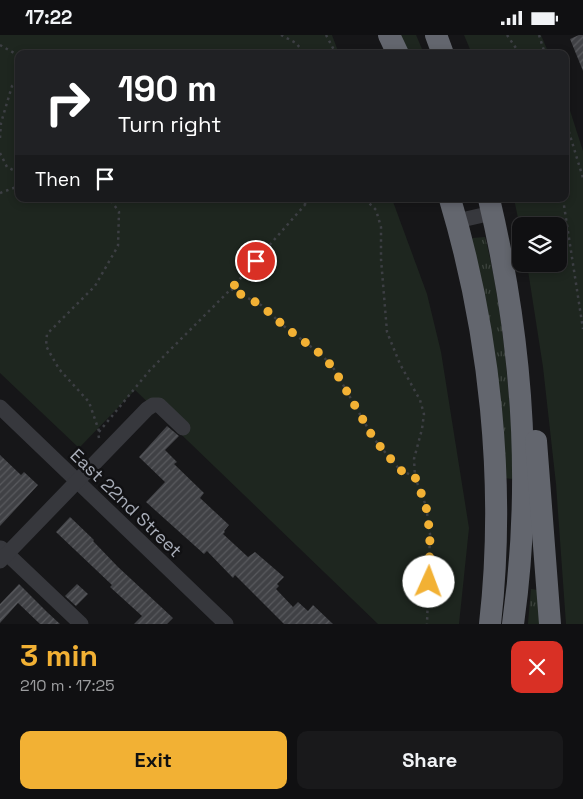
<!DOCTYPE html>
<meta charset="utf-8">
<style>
:root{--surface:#101012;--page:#19191b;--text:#f1f3f6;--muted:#9c9d9f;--line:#303032;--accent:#f2b134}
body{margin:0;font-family:"Space Grotesk",sans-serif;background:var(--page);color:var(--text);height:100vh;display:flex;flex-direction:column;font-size:19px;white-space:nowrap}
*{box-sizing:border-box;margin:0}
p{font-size:16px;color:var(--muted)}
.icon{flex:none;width:28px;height:28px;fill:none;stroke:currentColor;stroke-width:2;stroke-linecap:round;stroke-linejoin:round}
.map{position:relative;height:589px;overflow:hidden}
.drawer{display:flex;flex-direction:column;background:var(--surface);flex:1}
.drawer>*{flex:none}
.guide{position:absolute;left:15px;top:15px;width:554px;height:152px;border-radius:10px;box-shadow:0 2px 8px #0003,0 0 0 1px var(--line);background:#202124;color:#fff;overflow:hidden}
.tools{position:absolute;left:512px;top:182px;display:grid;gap:10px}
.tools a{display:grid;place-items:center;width:55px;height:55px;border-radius:10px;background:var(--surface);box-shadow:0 2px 8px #0003,0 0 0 1px var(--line);font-size:25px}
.pin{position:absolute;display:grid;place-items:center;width:42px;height:42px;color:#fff;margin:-21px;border:2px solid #fff;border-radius:50%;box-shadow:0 1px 5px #0007}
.me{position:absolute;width:55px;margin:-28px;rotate:2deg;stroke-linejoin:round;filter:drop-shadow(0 0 4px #0008)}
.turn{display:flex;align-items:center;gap:18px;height:105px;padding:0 20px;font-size:22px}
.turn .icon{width:65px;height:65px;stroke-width:2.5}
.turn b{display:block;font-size:35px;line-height:42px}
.then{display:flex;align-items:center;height:48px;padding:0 20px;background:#0003;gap:10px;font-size:19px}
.round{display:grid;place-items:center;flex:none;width:52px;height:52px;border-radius:10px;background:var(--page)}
.head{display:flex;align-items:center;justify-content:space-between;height:85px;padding:0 20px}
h1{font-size:30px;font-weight:800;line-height:38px;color:var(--accent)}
.button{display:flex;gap:10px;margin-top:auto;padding:10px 20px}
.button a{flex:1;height:58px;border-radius:10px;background:var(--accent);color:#111;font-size:20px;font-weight:800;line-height:58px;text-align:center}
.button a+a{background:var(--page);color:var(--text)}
.status{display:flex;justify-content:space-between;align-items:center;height:35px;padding:0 25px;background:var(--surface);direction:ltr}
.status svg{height:14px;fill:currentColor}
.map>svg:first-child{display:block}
</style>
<div class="status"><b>17:22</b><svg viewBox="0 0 49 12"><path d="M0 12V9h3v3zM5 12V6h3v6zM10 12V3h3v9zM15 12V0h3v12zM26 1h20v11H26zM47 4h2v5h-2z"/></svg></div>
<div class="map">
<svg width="583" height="589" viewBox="0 0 583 589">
<defs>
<pattern id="grass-tufts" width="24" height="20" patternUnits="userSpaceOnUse" patternTransform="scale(1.25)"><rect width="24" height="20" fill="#1e261f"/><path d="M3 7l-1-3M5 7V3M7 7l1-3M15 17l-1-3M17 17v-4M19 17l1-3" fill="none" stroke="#3c433d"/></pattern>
<pattern id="building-hatch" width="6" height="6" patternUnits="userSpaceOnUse" patternTransform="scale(1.25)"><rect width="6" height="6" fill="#404145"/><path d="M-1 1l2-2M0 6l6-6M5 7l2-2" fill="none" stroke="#595a5e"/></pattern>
</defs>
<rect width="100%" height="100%" fill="#161618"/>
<g fill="url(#grass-tufts)">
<polygon points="398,0 416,0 424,19 406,19"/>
<path d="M485,202C505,281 509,363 515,444L502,443L468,209L473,203Z"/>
<polygon points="531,554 543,556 543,589 528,589"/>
</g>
<g fill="#1e261f">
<polygon points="0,0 332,0 339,19 19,19 19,164 392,164 427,259 441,317 469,493 459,589 378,589 135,355 79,413 0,338"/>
<polygon points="464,0 541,0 549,19 472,19"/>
<polygon points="565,60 583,116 583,589 566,589 556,449 543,332 527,229 559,229 559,191 521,191 521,197 514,164 565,164"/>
</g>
<g fill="url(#building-hatch)">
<polygon points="579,0 583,0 583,36 570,4"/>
<polygon points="167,391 179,401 165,415 177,427 174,429 204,458 200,463 229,490 224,496 225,497 223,499 248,522 255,517 284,542 277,549 279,551 276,554 293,572 298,567 308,576 313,570 333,589 284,589 235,540 233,543 207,516 204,519 146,467 165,447 139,422"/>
<polygon points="0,420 21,440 24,437 38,450 0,491"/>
<polygon points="70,482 94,505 93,506 118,532 173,583 167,589 134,589 142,581 110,552 112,550 56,497"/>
<polygon points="19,549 47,577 60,589 40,589 18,568 0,588 0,569"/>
<polygon points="77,549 88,559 76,571 65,561"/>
</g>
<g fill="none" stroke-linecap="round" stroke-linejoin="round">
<g stroke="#3d3f44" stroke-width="2.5" stroke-dasharray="2.5 4" stroke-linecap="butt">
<polyline points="281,0 296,8 305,19"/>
<polyline points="326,0 334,15 330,19"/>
<polyline points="507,0 520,19"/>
<polyline points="539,0 545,19"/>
<polyline points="0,10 14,18 19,26"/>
<polyline points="565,84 583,143"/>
<polyline points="0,103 1,88 12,51 19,46"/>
<polyline points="0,118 7,132 19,138"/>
<polyline points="0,158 19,151"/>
<polyline points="299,164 306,169"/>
<polyline points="365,164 376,175 381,192 381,224 387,297 400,329 420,365 424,379 422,394 414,424 415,442 426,471 430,499 427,589"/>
<polyline points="563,164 583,294"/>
<polyline points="231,254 261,270 285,292 322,320 334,334 374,404 400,435 415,442"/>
<polyline points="99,396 89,367 59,334 46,311 47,299 95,251 118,211 119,177 110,164"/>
<polyline points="99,403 98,398 150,335 231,254 310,164"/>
</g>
<g stroke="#37383d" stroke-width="15">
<polyline points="457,186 492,178"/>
<polyline points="0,372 226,589"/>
<polyline points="1,513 81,589"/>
<polyline points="0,526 147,374 153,370 159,370 183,393"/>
</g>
<g stroke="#63666e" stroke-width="22">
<polyline points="389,0 398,19"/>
<polyline points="436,0 443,19"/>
<path d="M450,164C490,298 506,449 490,589"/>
<path d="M489,164C522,303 533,447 513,589"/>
<polyline points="536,406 550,589"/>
</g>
</g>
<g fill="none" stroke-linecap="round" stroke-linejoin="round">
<polyline stroke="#f2b134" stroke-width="9" stroke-dasharray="0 16.2" points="256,226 231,254 261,270 285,292 322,320 334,334 374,404 400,435 415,442 426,471 430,499 429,547"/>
</g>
<g text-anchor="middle" stroke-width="5" stroke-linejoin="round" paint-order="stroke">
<g font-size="18" fill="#a8adb8" stroke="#111113">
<text transform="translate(126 468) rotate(44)" y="6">East 22nd Street</text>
</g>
</g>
</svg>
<div class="tools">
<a><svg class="icon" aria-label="layers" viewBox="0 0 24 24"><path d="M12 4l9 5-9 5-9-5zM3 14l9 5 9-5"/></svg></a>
</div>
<div class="pin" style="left:256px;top:226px;background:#d93025"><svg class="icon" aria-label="arrive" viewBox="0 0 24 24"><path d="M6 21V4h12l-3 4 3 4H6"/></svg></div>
<svg class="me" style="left:429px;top:547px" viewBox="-20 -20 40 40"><circle r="19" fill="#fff"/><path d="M0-13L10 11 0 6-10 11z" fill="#f2b134"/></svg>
<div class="guide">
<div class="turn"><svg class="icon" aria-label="right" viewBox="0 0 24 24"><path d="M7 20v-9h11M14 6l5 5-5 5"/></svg><div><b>190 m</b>Turn right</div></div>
<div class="then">Then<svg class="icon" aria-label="arrive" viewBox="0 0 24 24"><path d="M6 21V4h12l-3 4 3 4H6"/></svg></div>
</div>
</div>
<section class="drawer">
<div class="head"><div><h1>3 min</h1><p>210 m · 17:25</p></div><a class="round" style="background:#d93025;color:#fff"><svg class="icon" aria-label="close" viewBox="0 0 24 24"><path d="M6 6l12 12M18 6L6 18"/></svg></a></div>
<div class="button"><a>Exit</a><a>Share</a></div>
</section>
